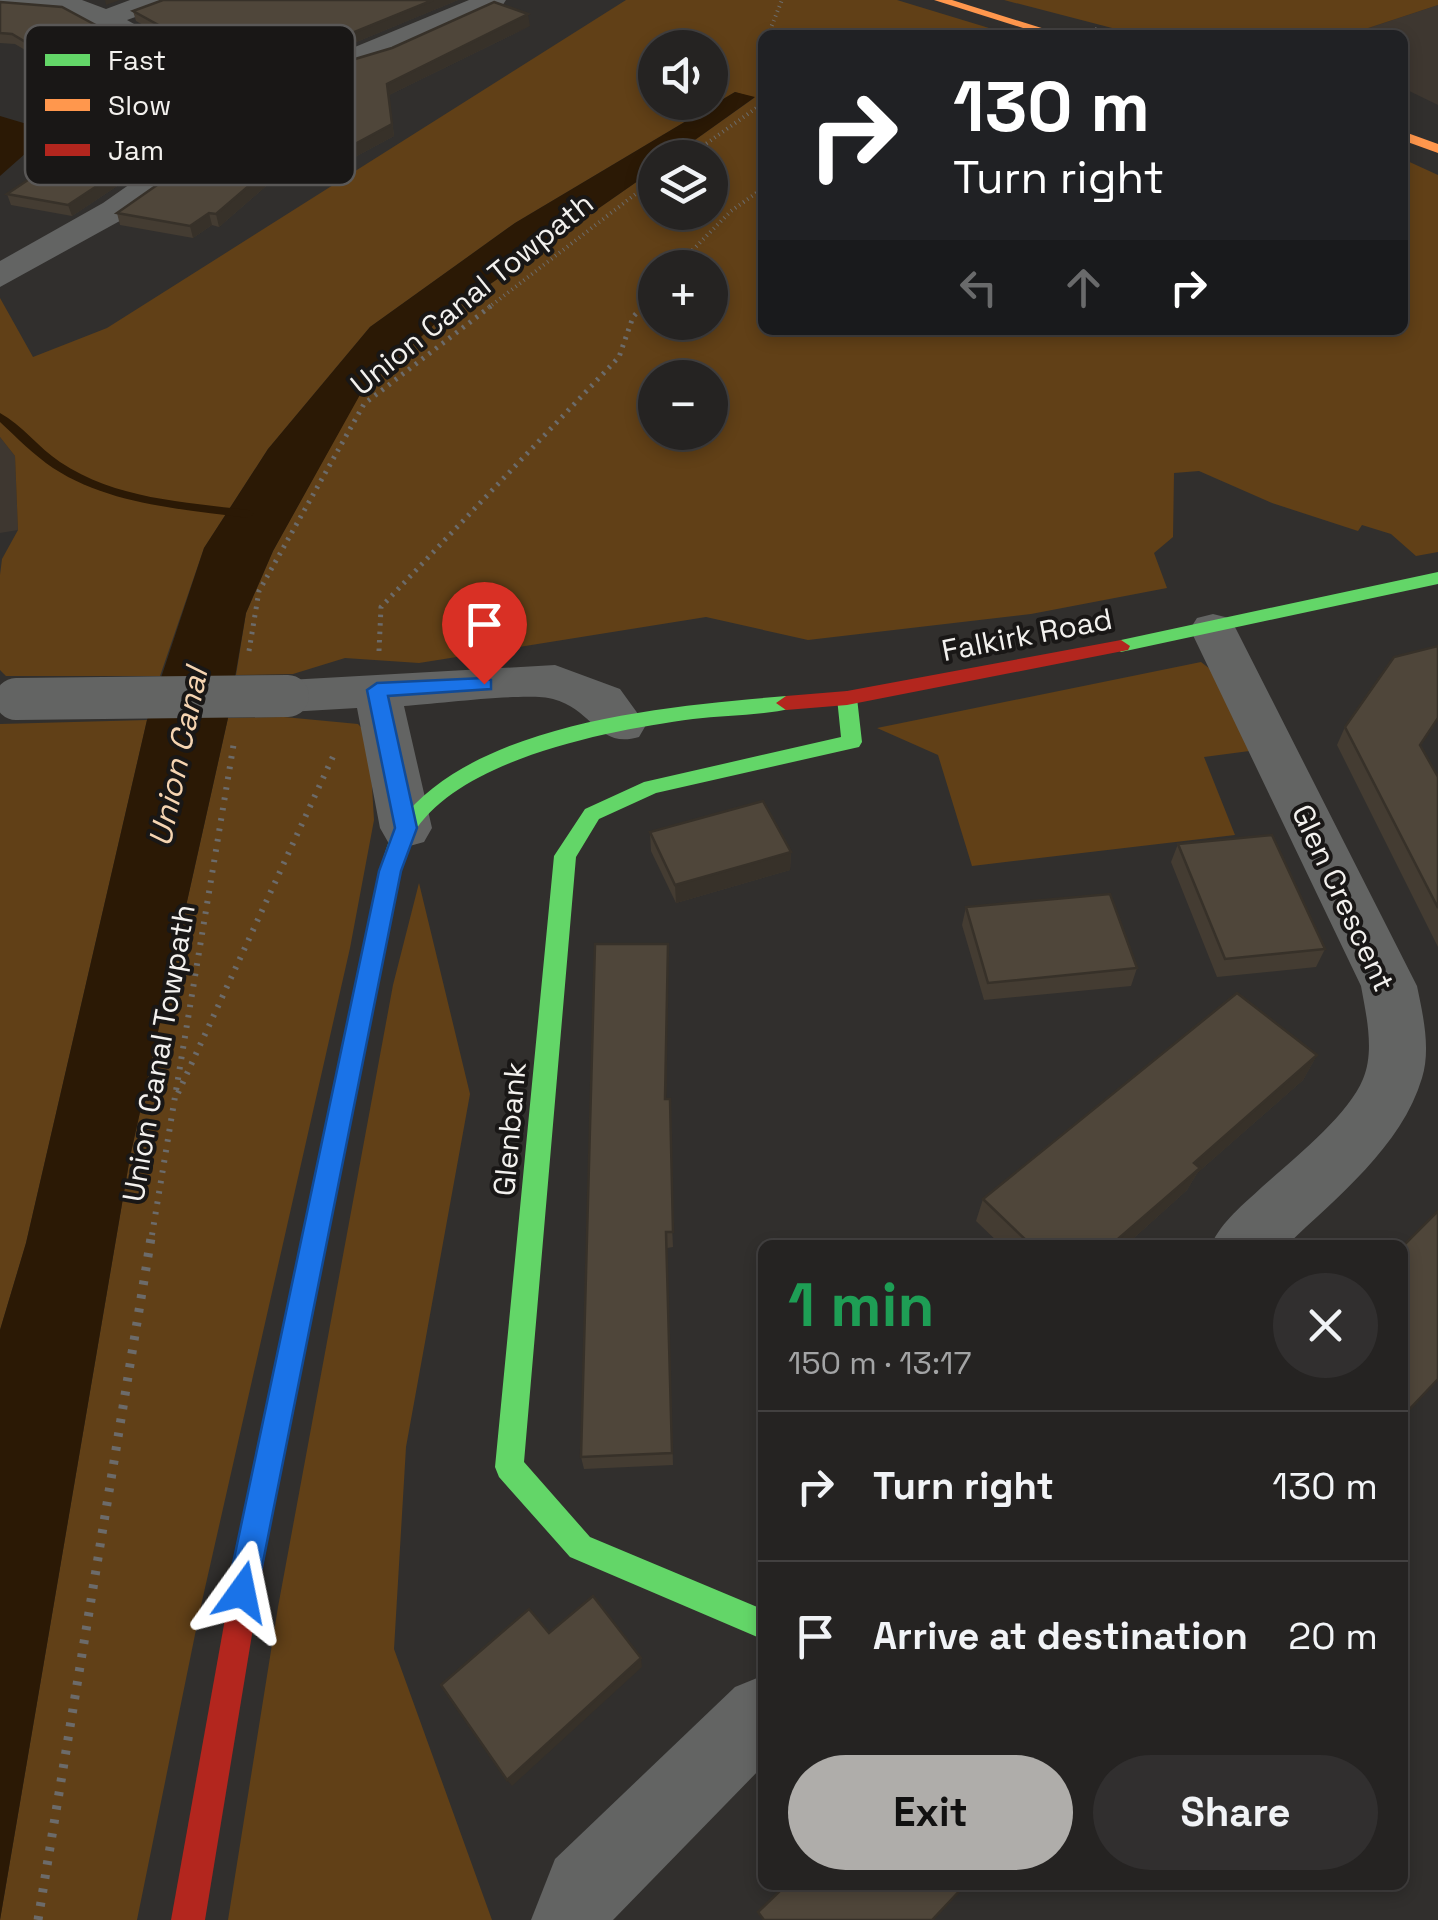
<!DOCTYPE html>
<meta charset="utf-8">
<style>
:root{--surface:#252322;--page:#312f2f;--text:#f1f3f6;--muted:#a3a4a5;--line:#424040;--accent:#afadaa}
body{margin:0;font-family:"Space Grotesk",sans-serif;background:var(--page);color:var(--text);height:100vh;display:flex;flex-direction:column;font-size:38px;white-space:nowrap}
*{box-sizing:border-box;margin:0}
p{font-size:32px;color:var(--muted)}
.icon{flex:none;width:55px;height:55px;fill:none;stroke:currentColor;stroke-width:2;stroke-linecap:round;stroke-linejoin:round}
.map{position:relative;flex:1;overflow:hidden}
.side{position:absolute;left:758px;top:1240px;width:650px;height:650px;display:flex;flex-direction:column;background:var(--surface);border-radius:15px;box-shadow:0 5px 15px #0003,0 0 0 2px var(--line)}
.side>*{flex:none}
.hud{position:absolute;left:758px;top:30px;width:650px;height:305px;border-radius:15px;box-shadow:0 5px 15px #0003,0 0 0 2px var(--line);background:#202124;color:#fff;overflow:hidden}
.buttons{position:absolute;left:638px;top:30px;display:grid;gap:20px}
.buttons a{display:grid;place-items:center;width:90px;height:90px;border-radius:50%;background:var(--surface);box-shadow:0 5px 15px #0003,0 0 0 2px var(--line);font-size:50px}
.pin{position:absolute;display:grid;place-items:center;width:85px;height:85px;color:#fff;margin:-102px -42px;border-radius:50% 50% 50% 0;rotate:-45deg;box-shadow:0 0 10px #0007}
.pin .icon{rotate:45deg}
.me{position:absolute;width:110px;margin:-55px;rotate:12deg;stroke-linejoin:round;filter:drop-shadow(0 0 8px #0008)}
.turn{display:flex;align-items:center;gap:35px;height:210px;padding:0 30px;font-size:45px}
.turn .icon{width:130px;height:130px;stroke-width:2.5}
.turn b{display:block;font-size:70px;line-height:85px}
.lanes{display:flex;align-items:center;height:95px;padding:0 30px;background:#0003;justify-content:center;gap:50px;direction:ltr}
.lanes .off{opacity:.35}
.round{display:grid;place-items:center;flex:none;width:105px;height:105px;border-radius:52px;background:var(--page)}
.summary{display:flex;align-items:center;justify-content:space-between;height:170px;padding:0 30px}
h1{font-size:60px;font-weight:700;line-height:75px;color:#1e9e55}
.primary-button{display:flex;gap:20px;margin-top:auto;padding:20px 30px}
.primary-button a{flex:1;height:115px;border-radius:60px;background:var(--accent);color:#111;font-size:40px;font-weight:700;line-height:115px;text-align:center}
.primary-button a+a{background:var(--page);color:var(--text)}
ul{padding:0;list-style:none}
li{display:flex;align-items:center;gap:30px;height:150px;padding:0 30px;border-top:2px solid var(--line)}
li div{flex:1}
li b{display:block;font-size:38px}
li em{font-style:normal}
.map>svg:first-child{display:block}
</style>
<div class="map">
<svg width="1438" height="1920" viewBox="0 0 1438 1920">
<rect width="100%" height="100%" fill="#312f2d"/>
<g fill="#3e3730">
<polygon points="1438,5 1438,105 1403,88 1402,35 1347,35"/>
<polygon points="0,437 15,456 18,530 0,533"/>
</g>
<g fill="#614017" fill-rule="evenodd">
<path d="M626,0H897L1012,35H762V330H1402L1403,159L1438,175V552L1416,556L1391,534L1362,525L1358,531L1272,503L1199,471L1174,473L1173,537L1154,553L1167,588L1031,614L808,640L706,617L419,663L345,658L293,674L236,675L246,613L273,551L360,393L440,319L655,169V212H710V158L671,157L754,98L735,92L515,223L370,327L268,449L204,548L160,676H6L0,670V575L2,559L18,530L15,456L0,437V298L33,357L107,328ZM655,48H710V102H655ZM655,268H710V322H655ZM655,378H710V432H655Z"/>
<polygon points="1004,0 1438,0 1438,5 1347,35 1139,35"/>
<polygon points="1201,662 1223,679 1257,750 1204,757 1235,835 972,866 938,755 877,728"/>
<polygon points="284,717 358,724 369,736 374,820 350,948 200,1610 137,1920 0,1920 130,1157 228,718"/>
<polygon points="147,720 26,1243 0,1330 0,724"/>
<polygon points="419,883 470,1094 406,1447 394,1649 492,1920 228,1920 278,1607 393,985"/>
</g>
<g fill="#2b1905">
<polygon points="735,92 755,97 671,157 655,158 655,169 440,319 361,393 273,551 246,613 228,718 130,1157 0,1920 0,1330 26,1243 147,720 204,548 268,449 370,327 515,223"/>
<polygon points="0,116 47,130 45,145 26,153 0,176"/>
</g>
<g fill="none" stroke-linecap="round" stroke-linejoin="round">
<path fill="#2b1905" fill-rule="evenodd" d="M0,413C22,425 39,448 60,462C115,499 184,502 248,510L254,514L248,518C182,509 110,505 53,468C34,455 17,438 0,422Z"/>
<g stroke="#6c6b6a" stroke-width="4" stroke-dasharray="1 4" stroke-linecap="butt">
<polyline points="1095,29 1118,35"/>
<polyline points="768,35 782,0"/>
<polyline points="686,158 762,104"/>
<polyline points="675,268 731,211 762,189"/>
<polyline points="488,308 655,179"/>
<polyline points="641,308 655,292"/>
</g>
<g stroke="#6c6b6a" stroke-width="5" stroke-dasharray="2.5 6" stroke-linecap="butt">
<polyline points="249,651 259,591 364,404 491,306"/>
<polyline points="379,651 381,607 619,357 633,317 643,306"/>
</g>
<g stroke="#6c6b6a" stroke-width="6" stroke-dasharray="2.5 8" stroke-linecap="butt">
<polyline points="178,1093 336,750"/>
<polyline points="152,1235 234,742"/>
</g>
<polyline stroke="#6c6b6a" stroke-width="9" stroke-dasharray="4 10" stroke-linecap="butt" points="38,1920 152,1232"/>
<g fill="#636463" fill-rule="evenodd">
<polygon points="0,0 82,0 106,9 130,0 170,0 166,6 127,20 196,59 264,68 333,56 469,0 506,0 502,6 392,56 323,77 329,108 311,133 212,156 127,217 0,287 0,261 103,203 190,142 289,119 297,108 295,82 264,86 214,81 161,65 66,13 0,8"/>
<path d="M1213,614L1229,618L1236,629L1417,986C1423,1015 1431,1049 1422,1078C1402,1146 1336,1198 1287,1245H1211C1223,1220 1242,1206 1262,1187C1292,1160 1348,1116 1363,1079C1375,1051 1366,1014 1361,986L1190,629L1197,618Z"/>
<path d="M555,665L620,689L646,725L639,737C597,749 594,710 553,699C528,692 436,704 404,706L432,828L424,842L406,847L388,842L380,828L357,708L288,712L271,708L264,696L271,684L288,680Z"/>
<polygon points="762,1676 762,1767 613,1920 531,1920 555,1859 735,1687"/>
</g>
<g fill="#63d668" fill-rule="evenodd">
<polygon points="1438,572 1438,584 1121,652 1112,646 1121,640"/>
<polygon points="847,691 857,698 862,742 859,747 656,793 599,819 576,857 524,1462 590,1537 762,1609 762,1639 570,1557 499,1477 495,1467 554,856 585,809 644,782 841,737 837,698"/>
<path d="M786,696L796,703L793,708C761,716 725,715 693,719C611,730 459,758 413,834C407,845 405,859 401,871L272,1513L268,1523L258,1527L248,1523L244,1513L379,871C385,854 389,835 400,821C477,721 669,706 786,696Z"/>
</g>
<g fill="#ff974d" fill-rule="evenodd">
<polygon points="934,0 952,0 1064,35 1045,35"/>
<polygon points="1402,131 1438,144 1438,153 1402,140"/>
</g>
<g fill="#b3261e" fill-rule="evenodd">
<polygon points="1121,640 1130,646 1128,650 847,705 786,710 776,703 786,696 847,691"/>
<polygon points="258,1499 268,1503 272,1513 205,1920 171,1920 244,1513 248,1503"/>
</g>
<polyline stroke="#636463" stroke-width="42" points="16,699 288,696"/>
</g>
<g fill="#443c32">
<polygon points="458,0 332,52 264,64 197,55 136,21 133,11"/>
<polygon points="0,2 157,58 211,74 292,86 293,107 287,116 188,139 72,216 11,205 7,194 144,103 99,94 15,44 0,43"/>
<polygon points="530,26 389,95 394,136 355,157 323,145 290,174 282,172 219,227 212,225 193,238 120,225 117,213"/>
<polygon points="1345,727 1421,747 1438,777 1438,947 1337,745"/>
<polygon points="650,832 791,852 790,870 676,903 651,851"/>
<polygon points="1178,844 1325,949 1316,967 1217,977 1171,862"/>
<polygon points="966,907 1137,968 1131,986 984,1000 962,925"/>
<polygon points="668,962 666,1099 673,1247 667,1248 673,1465 584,1469 581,1457"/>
<polygon points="1317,1055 1303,1080 1197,1173 1187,1190 1126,1245 1001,1245 976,1221 983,1199"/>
</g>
<g fill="#373129">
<polygon points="105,0 120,0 106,5"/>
<polygon points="433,0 458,0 332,52 264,64 262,54"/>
<polygon points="528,14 530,26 389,95 394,136 355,157 353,145 387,84"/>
<polygon points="289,76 293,107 287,116 188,139 72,216 68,205 185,128"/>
<polygon points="320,133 323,145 290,174 287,162"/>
<polygon points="279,160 282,172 219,227 216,214"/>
<polygon points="209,213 212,225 193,238 190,226"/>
<polygon points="791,852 790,870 676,903 675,885"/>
<polygon points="668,944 668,962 666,1116 665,1099"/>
<polygon points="1317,1055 1303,1080 1197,1173 1187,1190 1126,1245 1111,1245 1194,1163"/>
<polygon points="641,1658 642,1667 512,1786 507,1780"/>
</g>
<g fill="#4f463a" stroke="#373129" stroke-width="2.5">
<polygon points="163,0 433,0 330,42 262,54 195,45 133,11"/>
<polygon points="0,2 62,7 157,58 211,74 261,79 289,76 291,96 284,105 185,128 68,205 7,194 155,95 96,84 12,34 0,33"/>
<polygon points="494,2 528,14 387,84 392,124 353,145 320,133 287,162 279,160 216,214 209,213 190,226 117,213 210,148 312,123 330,98 325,68 392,48"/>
<polygon points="1438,646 1438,718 1420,745 1438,777 1438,908 1345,727 1394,657"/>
<polygon points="763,801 791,852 675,885 650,832"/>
<polygon points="1272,835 1325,949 1225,959 1178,844"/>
<polygon points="1110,894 1137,968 988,983 966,907"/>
<polygon points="595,944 668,944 665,1099 670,1099 673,1232 666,1232 672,1453 581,1457"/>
<polygon points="1237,993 1317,1055 1194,1163 1200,1168 1111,1245 1031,1245 983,1199"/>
<polygon points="1438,1211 1438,1379 1402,1417 1402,1247"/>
<polygon points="593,1596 641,1658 507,1780 441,1685 529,1609 549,1633"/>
<polygon points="786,1885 965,1885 932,1920 764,1920 758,1912"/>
</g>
<polygon fill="#1a73e8" stroke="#114b97" stroke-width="2.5" points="484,678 491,680 491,689 388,696 417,828 401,871 257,1592 253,1602 242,1607 231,1602 227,1592 379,871 395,828 367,690 377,683"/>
<g text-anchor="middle" stroke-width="8" stroke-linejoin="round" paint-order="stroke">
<g font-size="30" fill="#f3f1ee" stroke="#191716">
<text transform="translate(472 294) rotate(-39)" y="10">Union Canal Towpath</text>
<text transform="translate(1027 635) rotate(-11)" y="10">Falkirk Road</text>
<text transform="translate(1343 898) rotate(65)" y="10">Glen Crescent</text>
<text transform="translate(159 1053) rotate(-80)" y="10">Union Canal Towpath</text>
<text transform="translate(510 1129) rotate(-85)" y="10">Glenbank</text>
</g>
<g font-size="32" font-style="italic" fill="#f5d4b1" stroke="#191716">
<text transform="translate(178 757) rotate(-78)" y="11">Union Canal</text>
</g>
</g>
<rect x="25" y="25" width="330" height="160" rx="15" fill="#191716" stroke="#5a5857" stroke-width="2.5"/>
<rect x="45" y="54" width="45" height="12" fill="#63d668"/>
<rect x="45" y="99" width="45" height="12" fill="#ff974d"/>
<rect x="45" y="144" width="45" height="12" fill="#b3261e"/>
<g font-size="28" fill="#f3f1ee">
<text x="108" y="70">Fast</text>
<text x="108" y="115">Slow</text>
<text x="108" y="160">Jam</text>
</g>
</svg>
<div class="buttons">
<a><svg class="icon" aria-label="sound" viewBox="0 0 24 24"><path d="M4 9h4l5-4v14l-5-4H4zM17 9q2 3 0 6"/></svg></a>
<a><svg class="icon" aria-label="layers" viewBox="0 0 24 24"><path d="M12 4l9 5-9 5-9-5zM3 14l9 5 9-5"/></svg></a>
<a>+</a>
<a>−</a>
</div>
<div class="pin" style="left:484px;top:684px;background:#d93025"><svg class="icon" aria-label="arrive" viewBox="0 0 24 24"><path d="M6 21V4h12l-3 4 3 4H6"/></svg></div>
<svg class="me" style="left:242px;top:1592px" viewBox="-20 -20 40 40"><path d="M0-17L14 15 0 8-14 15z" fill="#1a73e8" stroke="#fff" stroke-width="4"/></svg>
<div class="hud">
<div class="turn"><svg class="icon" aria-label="right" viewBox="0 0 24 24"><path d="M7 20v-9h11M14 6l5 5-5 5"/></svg><div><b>130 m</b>Turn right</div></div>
<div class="lanes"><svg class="icon off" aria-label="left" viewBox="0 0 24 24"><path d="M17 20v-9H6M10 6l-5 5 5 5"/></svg><svg class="icon off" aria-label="ahead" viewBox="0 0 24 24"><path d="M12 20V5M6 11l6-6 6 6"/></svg><svg class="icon" aria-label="right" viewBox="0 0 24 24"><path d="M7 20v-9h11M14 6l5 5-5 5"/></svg></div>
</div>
<section class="side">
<div class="summary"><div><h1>1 min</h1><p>150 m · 13:17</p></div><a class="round"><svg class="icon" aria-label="close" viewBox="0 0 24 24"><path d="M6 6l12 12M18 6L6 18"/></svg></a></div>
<ul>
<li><svg class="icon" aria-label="right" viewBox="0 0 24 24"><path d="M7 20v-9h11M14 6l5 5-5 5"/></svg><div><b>Turn right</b></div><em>130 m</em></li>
<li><svg class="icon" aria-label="arrive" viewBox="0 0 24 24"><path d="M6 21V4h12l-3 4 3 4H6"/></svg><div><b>Arrive at destination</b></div><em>20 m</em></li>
</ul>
<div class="primary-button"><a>Exit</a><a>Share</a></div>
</section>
</div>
